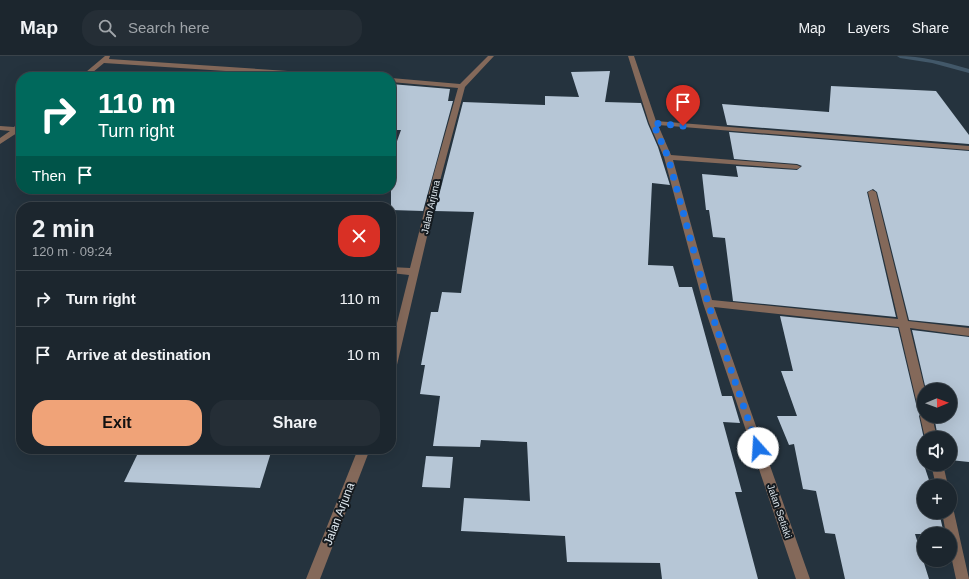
<!DOCTYPE html>
<meta charset="utf-8">
<style>
:root{--surface:#1c262e;--page:#252e36;--text:#f1f3f6;--muted:#a0a5aa;--line:#3a434a;--accent:#f0a378}
body{margin:0;font-family:Helvetica,sans-serif;background:var(--page);color:var(--text);height:100vh;display:flex;flex-direction:column;font-size:15px;white-space:nowrap}
*{box-sizing:border-box;margin:0}
p{font-size:13px;color:var(--muted)}
.icon{flex:none;width:22px;height:22px;fill:none;stroke:currentColor;stroke-width:2;stroke-linecap:round;stroke-linejoin:round}
.map{position:relative;flex:1;overflow:hidden}
.panel{position:absolute;left:16px;top:146px;width:380px;height:252px;display:flex;flex-direction:column;background:var(--surface);border-radius:16px;box-shadow:0 4px 16px #0002,0 0 0 1px var(--line)}
.panel>*{flex:none}
.guide{position:absolute;left:16px;top:16px;width:380px;height:122px;border-radius:16px;box-shadow:0 4px 16px #0002,0 0 0 1px var(--line);background:#00695c;color:#fff;overflow:hidden}
.needle{width:26px;rotate:89deg}
.tools{position:absolute;left:917px;top:327px;display:grid;gap:8px}
.tools a{display:grid;place-items:center;width:40px;height:40px;border-radius:50%;background:var(--surface);box-shadow:0 4px 16px #0002,0 0 0 1px var(--line);font-size:20px}
.pin{position:absolute;display:grid;place-items:center;width:34px;height:34px;color:#fff;margin:-41px -17px;border-radius:50% 50% 50% 0;rotate:-45deg;box-shadow:0 0 4px #0007}
.pin .icon{rotate:45deg}
.me{position:absolute;width:44px;margin:-22px;rotate:341deg;stroke-linejoin:round;filter:drop-shadow(0 0 3px #0008)}
.turn{display:flex;align-items:center;gap:14px;height:84px;padding:0 16px;font-size:18px}
.turn .icon{width:52px;height:52px;stroke-width:2.5}
.turn b{display:block;font-size:28px;line-height:34px}
.then{display:flex;align-items:center;height:38px;padding:0 16px;background:#0003;gap:8px;font-size:15px}
.round{display:grid;place-items:center;flex:none;width:42px;height:42px;border-radius:16px;background:var(--page)}
.overview{display:flex;align-items:center;justify-content:space-between;height:68px;padding:0 16px}
h1{font-size:24px;font-weight:700;line-height:30px}
.cta{display:flex;gap:8px;margin-top:auto;padding:8px 16px}
.cta a{flex:1;height:46px;border-radius:16px;background:var(--accent);color:#111;font-size:16px;font-weight:700;line-height:46px;text-align:center}
.cta a+a{background:var(--page);color:var(--text)}
ul{padding:0;list-style:none}
li{display:flex;align-items:center;gap:12px;height:56px;padding:0 16px;border-top:1px solid var(--line)}
li div{flex:1}
li b{display:block;font-size:15px}
li em{font-style:normal}
header{display:flex;align-items:center;gap:24px;box-sizing:border-box;height:56px;padding:0 20px;background:var(--surface);border-bottom:1px solid var(--line)}
header strong{font-size:19px}
nav{display:flex;gap:22px;margin-inline-start:auto;font-size:14px}
.search{width:280px;height:36px;background:var(--page);display:flex;align-items:center;gap:10px;box-sizing:border-box;padding:0 14px;border-radius:16px;color:var(--muted);font-size:15px}
.map>svg:first-child{display:block}
</style>
<header>
<strong>Map</strong>
<div class="search"><svg class="icon" aria-label="search" viewBox="0 0 24 24"><circle cx="10" cy="10" r="6"/><path d="M15 15l6 6"/></svg>Search here</div>
<nav><a>Map</a><a>Layers</a><a>Share</a></nav>
</header>
<div class="map">
<svg width="969" height="523" viewBox="0 0 969 523">
<rect width="100%" height="100%" fill="#25333e"/>
<g fill="none" stroke-linecap="round" stroke-linejoin="round">
<path fill="#425869" fill-rule="evenodd" d="M897,0C922,0 945,6 969,13V17L932,7L900,2Z"/>
</g>
<g fill="#b6c6d6">
<polygon points="610,15 605,46 641,47 648,68 658,91 670,129 652,127 648,209 673,210 679,231 692,231 722,340 732,340 740,367 723,366 742,436 735,436 758,523 662,523 660,507 567,506 565,480 461,475 464,442 530,445 527,386 481,384 480,391 433,390 440,340 420,338 425,309 421,309 431,256 438,256 442,236 461,237 474,156 435,155 463,46 545,49 545,40 579,41 571,16"/>
<polygon points="391,28 450,33 448,45 453,45 423,155 391,154 391,102 401,74 391,74"/>
<polygon points="831,30 936,35 969,79 969,88 727,69 722,48 829,56"/>
<polygon points="729,76 969,95 969,270 909,264 877,136 873,133 867,136 896,261 733,245 725,182 713,181 709,154 706,154 702,118 738,121 736,110 797,114 802,110 797,108 734,103"/>
<polygon points="780,260 898,272 917,352 921,357 919,360 924,383 924,400 921,400 931,430 924,430 924,456 939,456 944,478 915,478 929,523 845,523 835,478 825,477 816,435 803,433 794,388 789,389 777,360 797,360 781,315 793,315"/>
<polygon points="912,274 969,281 969,406 950,404 950,382 938,382 934,360 950,360 950,334 926,334"/>
<polygon points="140,393 272,393 260,432 124,426"/>
<polygon points="426,400 453,401 450,432 422,431"/>
</g>
<g fill="none" stroke-linecap="round" stroke-linejoin="round">
<g fill="#84695a" fill-rule="evenodd">
<polygon points="105,0 110,0 109,3 348,19 351,21 319,21 104,7 87,21 80,21"/>
<polygon points="488,0 494,0 465,31 441,121 396,313 395,316 391,317 391,291 409,219 391,217 391,211 410,212 433,121 458,32 391,26 391,22 460,28"/>
<polygon points="628,0 634,0 656,65 969,90 969,94 658,69 671,99 797,109 801,111 797,113 673,104 712,244 898,263 868,136 872,134 876,136 908,265 969,272 969,280 910,272 925,334 924,334 924,360 932,360 937,382 925,382 920,360 923,356 920,355 918,352 899,271 714,251 810,523 796,523 703,247 664,101 649,67"/>
<polygon points="18,67 21,67 20,75 0,88 0,82 10,75 0,74 0,70 14,71"/>
<polygon points="358,393 370,393 320,523 306,523"/>
<polygon points="931,408 943,408 948,430 936,430"/>
<polygon points="950,451 953,452 954,456 969,523 956,523 950,495 950,478 946,478 942,456 950,456"/>
</g>
</g>
<g fill="none" stroke-linecap="round" stroke-linejoin="round">
<polyline stroke="#1a73e8" stroke-width="7" stroke-dasharray="0 12.6" points="683,70 653,67 668,101 708,247 758,392"/>
</g>
<g text-anchor="middle" stroke-width="4" stroke-linejoin="round" paint-order="stroke">
<g font-size="10" fill="#dde6ed" stroke="#141a1f">
<text transform="translate(430 151) rotate(-77)" y="4">Jalan Arjuna</text>
<text transform="translate(780 455) rotate(71)" y="4">Jalan Setiaki</text>
</g>
<g font-size="12" fill="#dde6ed" stroke="#141a1f">
<text transform="translate(339 458) rotate(-69)" y="4">Jalan Arjuna</text>
</g>
</g>
</svg>
<div class="tools">
<a><svg class="needle" viewBox="-14 -14 28 28"><path d="M0-13l5 13h-10z" fill="#e53935"/><path d="M0 13l5-13h-10z" fill="#a0a5aa"/></svg></a>
<a><svg class="icon" aria-label="sound" viewBox="0 0 24 24"><path d="M4 9h4l5-4v14l-5-4H4zM17 9q2 3 0 6"/></svg></a>
<a>+</a>
<a>−</a>
</div>
<div class="pin" style="left:683px;top:70px;background:#d93025"><svg class="icon" aria-label="arrive" viewBox="0 0 24 24"><path d="M6 21V4h12l-3 4 3 4H6"/></svg></div>
<svg class="me" style="left:758px;top:392px" viewBox="-20 -20 40 40"><circle r="19" fill="#fff"/><path d="M0-13L10 11 0 6-10 11z" fill="#1a73e8"/></svg>
<div class="guide">
<div class="turn"><svg class="icon" aria-label="right" viewBox="0 0 24 24"><path d="M7 20v-9h11M14 6l5 5-5 5"/></svg><div><b>110 m</b>Turn right</div></div>
<div class="then">Then<svg class="icon" aria-label="arrive" viewBox="0 0 24 24"><path d="M6 21V4h12l-3 4 3 4H6"/></svg></div>
</div>
<section class="panel">
<div class="overview"><div><h1>2 min</h1><p>120 m · 09:24</p></div><a class="round" style="background:#d93025;color:#fff"><svg class="icon" aria-label="close" viewBox="0 0 24 24"><path d="M6 6l12 12M18 6L6 18"/></svg></a></div>
<ul>
<li><svg class="icon" aria-label="right" viewBox="0 0 24 24"><path d="M7 20v-9h11M14 6l5 5-5 5"/></svg><div><b>Turn right</b></div><em>110 m</em></li>
<li><svg class="icon" aria-label="arrive" viewBox="0 0 24 24"><path d="M6 21V4h12l-3 4 3 4H6"/></svg><div><b>Arrive at destination</b></div><em>10 m</em></li>
</ul>
<div class="cta"><a>Exit</a><a>Share</a></div>
</section>
</div>
